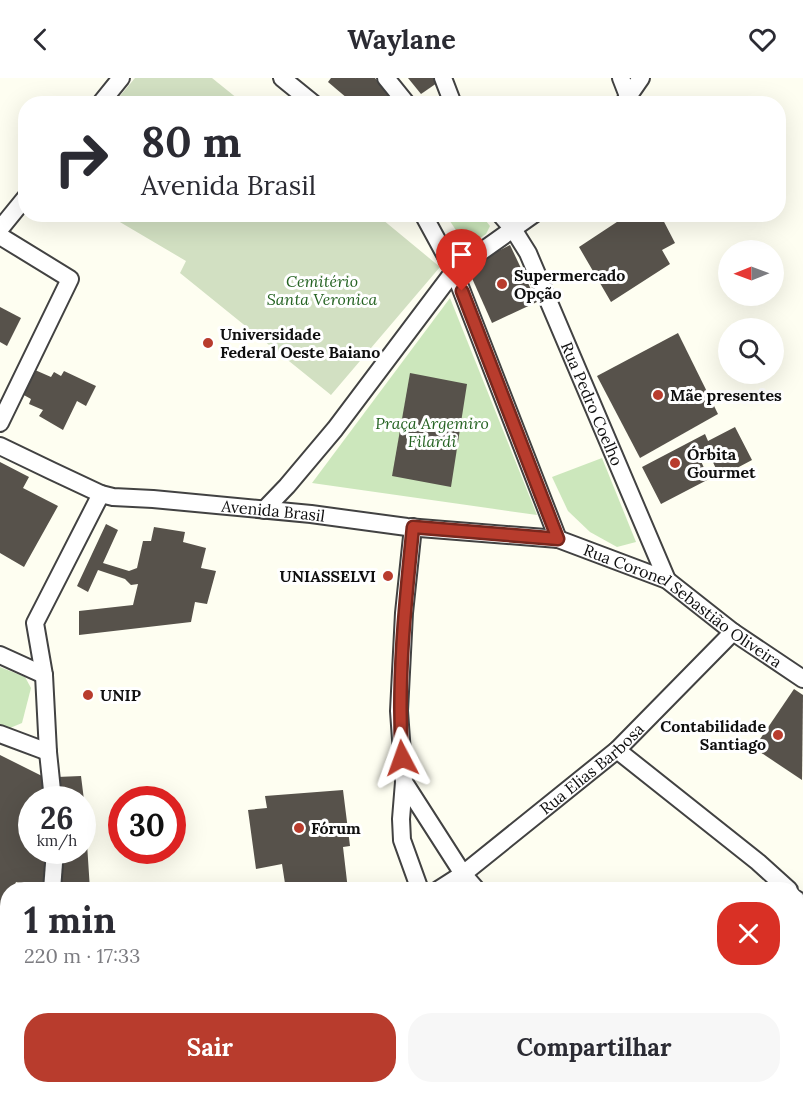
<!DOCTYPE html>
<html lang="pt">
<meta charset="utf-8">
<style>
:root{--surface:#fff;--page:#f7f7f7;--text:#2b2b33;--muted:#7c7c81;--accent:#b83c2d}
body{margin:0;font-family:Lora,serif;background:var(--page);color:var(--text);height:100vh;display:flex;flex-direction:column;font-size:22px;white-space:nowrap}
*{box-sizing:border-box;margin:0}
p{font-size:20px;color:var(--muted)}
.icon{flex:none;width:33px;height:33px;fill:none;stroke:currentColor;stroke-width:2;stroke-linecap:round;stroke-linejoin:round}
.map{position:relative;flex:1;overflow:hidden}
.side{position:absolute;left:0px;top:804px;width:804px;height:212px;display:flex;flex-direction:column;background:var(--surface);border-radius:24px 24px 0 0;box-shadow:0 6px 24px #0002}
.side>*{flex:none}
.banner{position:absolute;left:18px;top:18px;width:768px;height:126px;border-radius:24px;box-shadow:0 6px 24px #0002;background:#fff;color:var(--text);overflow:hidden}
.needle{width:39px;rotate:269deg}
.controls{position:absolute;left:718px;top:162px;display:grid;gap:12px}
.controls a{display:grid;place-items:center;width:66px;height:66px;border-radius:50%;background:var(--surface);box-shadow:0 6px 24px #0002;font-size:30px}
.speed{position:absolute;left:18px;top:708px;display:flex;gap:12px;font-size:30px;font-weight:700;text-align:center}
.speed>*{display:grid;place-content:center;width:78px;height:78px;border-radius:50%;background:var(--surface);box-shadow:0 6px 24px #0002;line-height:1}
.speed small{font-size:15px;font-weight:400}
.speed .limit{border:9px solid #d22;background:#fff;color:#111}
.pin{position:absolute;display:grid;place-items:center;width:51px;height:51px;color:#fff;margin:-62px -26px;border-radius:50% 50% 50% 0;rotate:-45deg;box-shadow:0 0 6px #0007}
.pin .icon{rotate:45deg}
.me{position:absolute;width:66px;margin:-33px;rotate:356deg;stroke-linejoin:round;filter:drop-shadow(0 0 4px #0008)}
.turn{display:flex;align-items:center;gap:21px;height:126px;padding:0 24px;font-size:27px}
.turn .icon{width:78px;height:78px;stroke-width:2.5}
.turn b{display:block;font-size:42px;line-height:51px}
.round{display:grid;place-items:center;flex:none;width:63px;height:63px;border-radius:24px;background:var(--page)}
.headline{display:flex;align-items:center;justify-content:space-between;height:102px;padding:0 24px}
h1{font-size:36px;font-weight:700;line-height:45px}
.cta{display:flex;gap:12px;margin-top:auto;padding:12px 24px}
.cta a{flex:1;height:69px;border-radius:24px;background:var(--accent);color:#fff;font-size:24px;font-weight:700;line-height:69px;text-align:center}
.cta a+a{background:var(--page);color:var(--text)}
header{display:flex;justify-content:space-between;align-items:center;height:78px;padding:0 24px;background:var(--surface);font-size:27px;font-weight:700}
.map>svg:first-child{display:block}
</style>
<header><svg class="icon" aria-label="back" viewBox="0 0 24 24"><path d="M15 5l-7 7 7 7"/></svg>Waylane<svg class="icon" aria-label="heart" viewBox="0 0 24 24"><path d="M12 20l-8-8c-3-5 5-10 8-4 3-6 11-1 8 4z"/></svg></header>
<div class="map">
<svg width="803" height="1015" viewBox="0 0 803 1015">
<rect width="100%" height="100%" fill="#fefef1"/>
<g fill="#cce7bc">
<polygon points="446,137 481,137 490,148 486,156 470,167 465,166"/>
<polygon points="450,220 537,437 312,405"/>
<polygon points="602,380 636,464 617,469 590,454 568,433 552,399"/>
<polygon points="0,589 25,599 31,610 22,645 10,650 0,646"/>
</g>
<g fill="#d2e0c2">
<polygon points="135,0 212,0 243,25 114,25"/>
<polygon points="108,137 377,137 440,189 331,317 180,195 186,183"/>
</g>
<g fill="#57524b">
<polygon points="331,0 375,0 396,26 354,26 328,4"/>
<polygon points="408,0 435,0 437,5 421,16"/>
<polygon points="629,136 660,136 675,165 662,172 670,186 611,224 579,169"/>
<polygon points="510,167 537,224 492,245 467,189"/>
<polygon points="0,229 21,240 7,268 0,264"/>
<polygon points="678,255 718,336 640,380 597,298"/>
<polygon points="35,292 51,299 54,294 61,298 64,293 96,308 86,328 77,323 63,352 39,338 43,332 29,326 31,321 22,316"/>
<polygon points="410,295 467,306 451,409 392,398"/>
<polygon points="735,349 752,382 720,399 709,376 700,381 709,401 661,426 642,389 705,356 708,363"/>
<polygon points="0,384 29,399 23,410 58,428 24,489 0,475"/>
<polygon points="106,446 118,452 103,485 129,493 137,490 143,463 151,463 154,449 185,454 183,464 206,470 201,490 216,493 207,526 195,524 191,544 79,557 79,533 133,527 138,506 131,507 125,501 98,492 88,514 77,508"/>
<polygon points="794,611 803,617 802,702 754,670"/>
<polygon points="0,677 44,699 45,722 32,722 32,772 48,772 45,812 26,812 28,806 16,804 14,809 21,812 8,812 8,875 0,871"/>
<polygon points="81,698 84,722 59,722 57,699"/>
<polygon points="343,712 350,768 343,769 348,812 286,812 282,786 256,791 248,732 267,730 265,718"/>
<polygon points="82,726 84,726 86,750 90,812 59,812 60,772 82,772"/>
<polygon points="8,926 8,974 4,972 0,979 0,936 2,938"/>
</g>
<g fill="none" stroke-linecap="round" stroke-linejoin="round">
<g stroke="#424242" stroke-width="11">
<polyline id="lane" points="796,991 803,980"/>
</g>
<g stroke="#424242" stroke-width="20">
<g id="street">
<polyline points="282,0 314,26"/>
<polyline points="386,0 407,26"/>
<polyline points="443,0 453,26"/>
<polyline points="621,0 628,18"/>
<polyline points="100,26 121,0"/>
<polyline points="623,26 641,0"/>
<polyline points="423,136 454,193 558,461"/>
<path id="s1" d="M500,136L513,151L528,175L667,502"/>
<polyline points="0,151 26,119"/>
<polyline points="0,158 70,201 0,345"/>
<path id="s2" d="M0,368L52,393L101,416L113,419L153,421L311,436L407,449L558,461L667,502L733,554L803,601"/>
<polyline points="264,432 287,408 335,351 454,193 534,136"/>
<polyline points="413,449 404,535 399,633 404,704 401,741 402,762 420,812"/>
<polyline points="0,577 44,597"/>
<polyline points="0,656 48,674"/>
<polyline points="617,672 758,784 789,812"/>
<polyline points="404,704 463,796 477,812"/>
<polyline points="53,722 48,674 44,597 35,545 101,416"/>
<polyline points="52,812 55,772"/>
<path id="s3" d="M438,812L463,796L617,672L733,554"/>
<polyline points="796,821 803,828"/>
<polyline points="0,888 8,891"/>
<polyline points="0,1007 8,993"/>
<polyline points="175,1008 182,1015"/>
<polyline points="491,1008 494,1015"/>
<polyline points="769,1008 782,1015"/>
<polyline points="292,1015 315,1008"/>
</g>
</g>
<use href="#lane" stroke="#fff" stroke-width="8"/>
<use href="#street" stroke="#fff" stroke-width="16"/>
</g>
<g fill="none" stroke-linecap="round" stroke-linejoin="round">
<g stroke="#78271d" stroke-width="15">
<path id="route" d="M402,680C397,602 405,527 413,449L558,461L462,213"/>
</g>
<use href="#route" stroke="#b83c2d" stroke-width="10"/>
</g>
<g fill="#b83c2d" stroke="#fff" stroke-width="2">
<circle cx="502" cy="206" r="6"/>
<circle cx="208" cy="265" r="6"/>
<circle cx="658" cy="317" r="6"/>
<circle cx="675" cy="385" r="6"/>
<circle cx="388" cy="498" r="6"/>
<circle cx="88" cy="617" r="6"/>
<circle cx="778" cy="657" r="6"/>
<circle cx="299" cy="750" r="6"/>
</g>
<g text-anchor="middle" stroke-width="6" stroke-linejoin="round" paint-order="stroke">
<g font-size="16" font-weight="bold" fill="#0f0f0f" stroke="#fff" text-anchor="start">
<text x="514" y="203">Supermercado<tspan x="514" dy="18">Opção</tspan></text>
<text x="220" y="262">Universidade<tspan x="220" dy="18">Federal Oeste Baiano</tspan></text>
<text x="670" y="323">Mãe presentes</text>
<text x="687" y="382">Órbita<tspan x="687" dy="18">Gourmet</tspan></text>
<text x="376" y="504" text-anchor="end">UNIASSELVI</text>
<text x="100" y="623">UNIP</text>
<text x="766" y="654" text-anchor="end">Contabilidade<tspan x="766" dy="18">Santiago</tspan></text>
<text x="311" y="756">Fórum</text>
</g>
<g font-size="16" font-style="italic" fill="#256322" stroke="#fff">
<text x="322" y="209">Cemitério<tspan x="322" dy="18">Santa Veronica</tspan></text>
<text x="432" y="351">Praça Argemiro<tspan x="432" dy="18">Filardi</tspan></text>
</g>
<g font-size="16" fill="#0f0f0f" stroke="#fff">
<text dy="6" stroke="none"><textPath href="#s1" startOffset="212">Rua Pedro Coelho</textPath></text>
<text dy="6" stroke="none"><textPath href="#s2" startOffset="285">Avenida Brasil</textPath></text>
<text dy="6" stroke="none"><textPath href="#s2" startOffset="714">Rua Coronel Sebastião Oliveira</textPath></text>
<text dy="6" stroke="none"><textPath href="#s3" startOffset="196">Rua Elias Barbosa</textPath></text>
</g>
</g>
</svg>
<div class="controls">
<a><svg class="needle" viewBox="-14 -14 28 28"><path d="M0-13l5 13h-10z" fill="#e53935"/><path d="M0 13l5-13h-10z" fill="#7c7c81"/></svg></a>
<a><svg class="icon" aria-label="search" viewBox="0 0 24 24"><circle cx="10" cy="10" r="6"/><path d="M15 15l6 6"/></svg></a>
</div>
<div class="speed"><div>26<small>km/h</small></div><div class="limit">30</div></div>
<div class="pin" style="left:462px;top:213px;background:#d93025"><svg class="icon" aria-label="arrive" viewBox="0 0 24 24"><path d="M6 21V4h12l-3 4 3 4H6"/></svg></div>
<svg class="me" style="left:402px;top:680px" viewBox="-20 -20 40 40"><path d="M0-17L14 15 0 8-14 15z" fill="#b83c2d" stroke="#fff" stroke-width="4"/></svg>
<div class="banner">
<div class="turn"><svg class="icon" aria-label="right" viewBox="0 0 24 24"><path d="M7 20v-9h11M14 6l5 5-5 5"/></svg><div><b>80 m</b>Avenida Brasil</div></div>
</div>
<section class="side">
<div class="headline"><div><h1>1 min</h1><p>220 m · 17:33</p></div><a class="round" style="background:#d93025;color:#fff"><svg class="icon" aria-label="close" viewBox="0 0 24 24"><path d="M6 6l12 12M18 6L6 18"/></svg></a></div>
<div class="cta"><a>Sair</a><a>Compartilhar</a></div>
</section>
</div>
